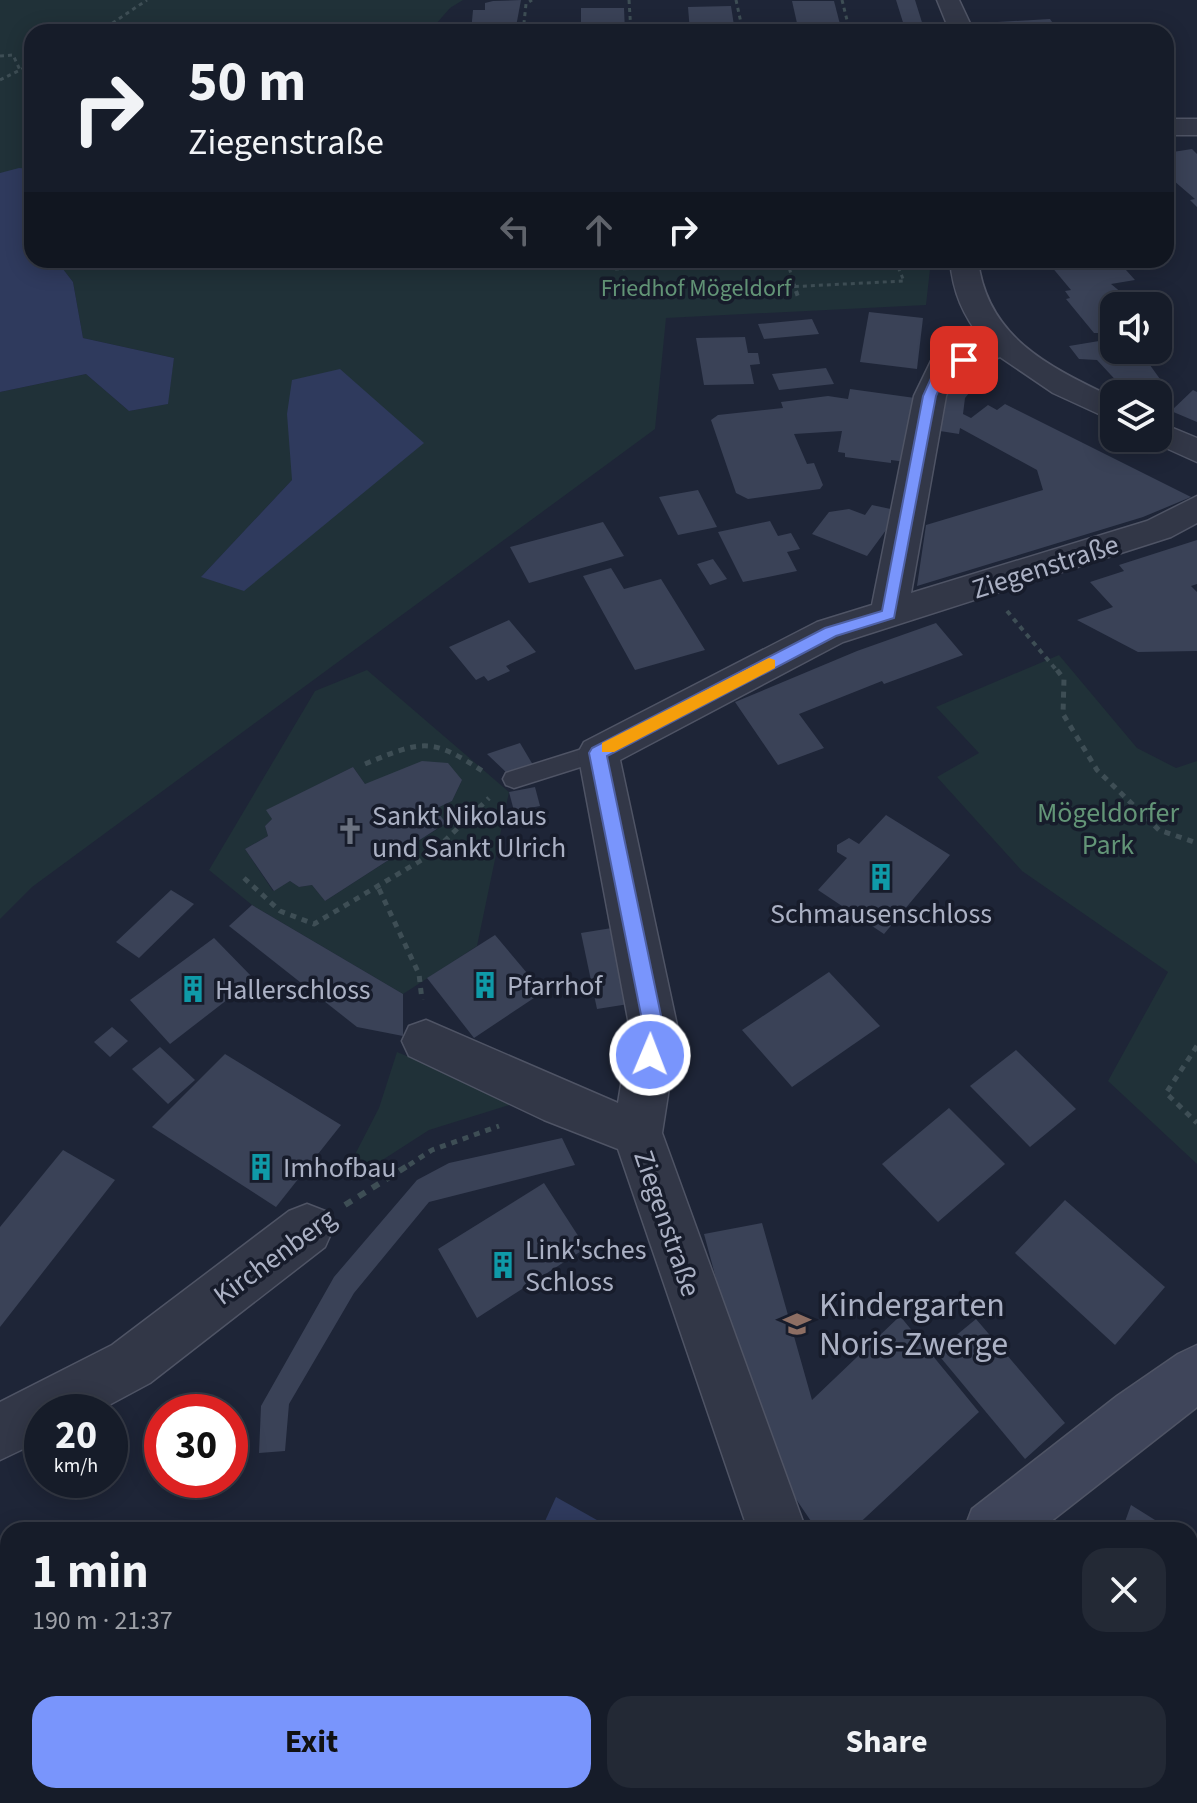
<!DOCTYPE html>
<meta charset="utf-8">
<style>
:root{--surface:#161c29;--page:#232935;--text:#f1f3f6;--muted:#9ea1a8;--line:#353a46;--accent:#7995fc}
body{margin:0;font-family:"Source Sans 3",sans-serif;background:var(--page);color:var(--text);height:100vh;display:flex;flex-direction:column;font-size:30px;white-space:nowrap}
*{box-sizing:border-box;margin:0}
p{font-size:26px;color:var(--muted)}
.icon{flex:none;width:44px;height:44px;fill:none;stroke:currentColor;stroke-width:2;stroke-linecap:round;stroke-linejoin:round}
.map{position:relative;flex:1;overflow:hidden}
.sheet{position:absolute;left:0px;top:1522px;width:1198px;height:282px;display:flex;flex-direction:column;background:var(--surface);border-radius:24px 24px 0 0;box-shadow:0 4px 20px #0003,0 0 0 2px var(--line)}
.sheet>*{flex:none}
.banner{position:absolute;left:24px;top:24px;width:1150px;height:244px;border-radius:24px;box-shadow:0 4px 20px #0003,0 0 0 2px var(--line);background:#161c29;color:var(--text);overflow:hidden}
.controls{position:absolute;left:1100px;top:292px;display:grid;gap:16px}
.controls a{display:grid;place-items:center;width:72px;height:72px;border-radius:16px;background:var(--surface);box-shadow:0 4px 20px #0003,0 0 0 2px var(--line);font-size:40px}
.speed{position:absolute;left:24px;top:1394px;display:flex;gap:16px;font-size:40px;font-weight:700;text-align:center}
.speed>*{display:grid;place-content:center;width:104px;height:104px;border-radius:50%;background:var(--surface);box-shadow:0 4px 20px #0003,0 0 0 2px var(--line);line-height:1}
.speed small{font-size:20px;font-weight:400}
.speed .limit{border:12px solid #d22;background:#fff;color:#111}
.pin{position:absolute;display:grid;place-items:center;width:68px;height:68px;color:#fff;margin:-34px;border-radius:16px;box-shadow:0 4px 12px #0006}
.me{position:absolute;width:88px;margin:-44px;rotate:1deg;stroke-linejoin:round;filter:drop-shadow(0 0 6px #0008)}
.turn{display:flex;align-items:center;gap:28px;height:168px;padding:0 32px;font-size:36px}
.turn .icon{width:104px;height:104px;stroke-width:2.5}
.turn b{display:block;font-size:56px;line-height:68px}
.lanes{display:flex;align-items:center;height:76px;padding:0 32px;background:#0003;justify-content:center;gap:40px;direction:ltr}
.lanes .off{opacity:.35}
.round{display:grid;place-items:center;flex:none;width:84px;height:84px;border-radius:24px;background:var(--page)}
.head{display:flex;align-items:center;justify-content:space-between;height:136px;padding:0 32px}
h1{font-size:48px;font-weight:700;line-height:60px}
.action{display:flex;gap:16px;margin-top:auto;padding:16px 32px}
.action a{flex:1;height:92px;border-radius:24px;background:var(--accent);color:#111;font-size:32px;font-weight:700;line-height:92px;text-align:center}
.action a+a{background:var(--page);color:var(--text)}
.map>svg:first-child{display:block}
</style>
<div class="map">
<svg width="1197" height="1803" viewBox="0 0 1197 1803">
<rect width="100%" height="100%" fill="#1e2537"/>
<g fill="#203138" fill-rule="evenodd">
<polygon points="0,0 463,0 450,8 429,32 32,32 32,169 0,173"/>
<path d="M56,260H931L926,305L666,318L655,429L32,887L0,919V392L86,374L129,411L167,404L174,358L83,338L73,282ZM292,480L244,590L202,577V576Z"/>
<polygon points="1059,655 1137,748 1176,768 1197,761 1197,1164 1108,1081 1168,972 1022,871 937,777 979,753 936,707"/>
<path d="M367,670L509,792L477,946L403,994L252,905L209,870L315,691ZM353,767L365,784L462,780L452,801L435,809L445,824L325,901L312,885L299,887L290,881L273,891L245,849L268,836L265,826L272,819L267,810Z"/>
<polygon points="397,1052 519,1102 429,1130 356,1177 348,1168 379,1108"/>
</g>
<g fill="#2f3a5d">
<polygon points="19,168 32,169 32,260 56,260 73,282 83,338 174,358 168,404 129,411 86,374 0,392 0,173"/>
<polygon points="340,369 424,443 244,591 201,577 292,480 287,414 292,380"/>
<polygon points="556,1497 604,1524 601,1530 541,1530"/>
</g>
<g fill="#3a4257">
<polygon points="521,0 515,32 471,32 473,10 485,10 485,3 493,1"/>
<polygon points="896,0 915,0 925,32 906,32"/>
<polygon points="792,1 834,1 842,32 799,32"/>
<polygon points="731,6 735,32 690,32 688,7"/>
<polygon points="581,8 624,8 625,32 581,32"/>
<polygon points="1050,19 1059,32 1003,32 997,22"/>
<polygon points="1192,149 1197,154 1197,207 1190,200 1195,199 1166,174 1166,153"/>
<polygon points="1046,260 1117,260 1135,280 1111,284 1134,303 1143,302 1146,306 1114,306 1114,350 1135,350 1142,354 1165,386 1131,391 1123,388 1097,360 1079,359 1069,346 1105,340 1099,333 1094,333 1066,299 1070,298 1065,291 1071,290"/>
<polygon points="869,312 923,318 917,369 860,362"/>
<polygon points="812,319 819,334 764,339 758,324"/>
<polygon points="745,337 748,353 758,353 760,364 750,365 754,384 704,385 696,338"/>
<polygon points="826,368 834,384 779,390 772,374"/>
<polygon points="957,378 974,387 965,398 963,414 971,418 988,405 997,410 1005,404 1191,497 1143,517 917,586 926,525 1043,490 1037,470 960,428 959,434 940,431 948,390"/>
<polygon points="850,389 915,398 906,462 891,460 891,463 845,457 845,453 838,452 842,431 794,434 807,464 814,463 823,485 820,489 748,499 736,493 711,420 718,415 783,408 781,402 828,396 848,399"/>
<polygon points="1193,390 1197,392 1197,422 1171,411"/>
<polygon points="698,490 717,527 678,535 659,497"/>
<polygon points="872,505 900,511 867,556 812,534 829,512 849,509 865,515"/>
<polygon points="770,521 778,536 791,533 800,549 787,552 797,571 743,582 718,532"/>
<polygon points="603,522 624,556 529,583 510,547"/>
<polygon points="1197,540 1197,584 1191,586 1197,592 1197,651 1138,652 1077,620 1113,607 1090,582 1124,571 1119,565"/>
<polygon points="713,559 727,579 710,585 697,564"/>
<polygon points="611,568 624,589 661,579 705,650 635,670 583,576"/>
<polygon points="509,620 536,652 506,666 510,671 488,681 484,676 476,680 449,647"/>
<polygon points="936,623 963,655 884,684 882,681 799,714 824,748 778,765 735,702 857,651"/>
<polygon points="520,743 533,765 508,774 487,754"/>
<polygon points="422,761 448,763 462,780 452,801 435,809 446,823 325,901 312,885 299,887 290,881 274,891 245,849 268,836 265,826 272,819 266,810 353,767 365,784"/>
<polygon points="535,787 540,806 514,811 509,792"/>
<polygon points="886,815 950,855 884,934 818,890 847,858 837,852 837,845 849,838 859,844"/>
<polygon points="171,890 194,904 139,958 116,942"/>
<polygon points="252,905 403,994 403,1036 357,1027 229,926"/>
<polygon points="618,927 635,1003 597,1009 581,933"/>
<polygon points="495,935 543,992 474,1038 427,978"/>
<polygon points="214,938 254,979 170,1044 130,1000"/>
<polygon points="829,972 880,1026 792,1087 742,1030"/>
<polygon points="112,1027 128,1041 110,1057 94,1042"/>
<polygon points="160,1047 195,1080 168,1104 132,1069"/>
<polygon points="1016,1050 1076,1109 1030,1147 970,1086"/>
<polygon points="225,1054 341,1125 276,1207 152,1127"/>
<polygon points="949,1108 1005,1164 938,1222 882,1164"/>
<polygon points="562,1138 575,1165 429,1202 354,1293 289,1404 285,1451 259,1453 261,1406 334,1277 417,1180 449,1163"/>
<polygon points="63,1150 115,1180 0,1327 0,1227"/>
<polygon points="544,1183 586,1248 477,1318 438,1249"/>
<polygon points="1065,1200 1165,1287 1115,1345 1015,1253"/>
<polygon points="762,1223 812,1400 900,1316 979,1412 852,1530 817,1530 762,1449 704,1234"/>
<polygon points="976,1319 1065,1423 1025,1459 936,1352"/>
<polygon points="1131,1505 1171,1530 1122,1530"/>
<polygon points="1190,1542 1197,1546 1197,1692 1190,1687"/>
<polygon points="0,1563 8,1570 8,1617 0,1626"/>
<polygon points="1190,1793 1197,1796 1197,1803 1162,1803 1163,1796 1190,1796"/>
<polygon points="112,1796 236,1796 249,1803 108,1803"/>
<polygon points="451,1796 649,1796 644,1803 605,1803 601,1797 597,1803 446,1803"/>
<polygon points="857,1796 936,1796 943,1803 852,1803"/>
</g>
<g fill="none" stroke-linecap="round" stroke-linejoin="round">
<g stroke="#4f5465" stroke-width="3">
<polygon id="lane" points="598,744 606,747 609,753 606,759 514,788 506,785 503,779 506,773"/>
</g>
<g stroke="#4f5465" stroke-width="3">
<g id="street">
<polygon points="937,0 959,0 974,32 950,32"/>
<rect x="1166" y="119" width="31" height="16"/>
<path d="M950,260H978C987,338 1050,367 1114,398V421L1053,393L1000,357L955,374L946,396L911,593L1147,521L1197,496V523L1171,537L843,642L620,760L678,1030L662,1133L806,1530H748L618,1149L544,1120L409,1056L402,1041L409,1026L426,1020L618,1103L630,1030L578,753L584,742L817,622L872,605L914,396L931,361L983,341C963,315 953,293 950,260Z"/>
<polygon points="1158,422 1197,438 1197,462 1146,439 1158,438"/>
<polygon points="307,1204 325,1211 333,1229 325,1247 150,1383 96,1412 42,1412 42,1440 0,1460 0,1402 112,1345 289,1211"/>
</g>
</g>
<g stroke="#4f5465" stroke-width="3">
<g id="secondary">
<polygon points="1197,1345 1197,1407 1040,1530 964,1530 972,1509 1117,1396 1178,1354"/>
<polygon points="713,1796 781,1796 779,1803 710,1803"/>
</g>
</g>
<g stroke="#3e4e55" stroke-width="3" stroke-dasharray="4 4" stroke-linecap="butt">
<polyline points="629,0 631,32"/>
<polyline points="736,0 743,32"/>
<polyline points="842,0 850,32"/>
<polyline points="99,32 147,0"/>
<polyline points="523,32 526,4 532,0"/>
<polyline points="0,56 13,55 20,70"/>
<polyline points="0,80 32,64"/>
<polyline points="615,260 616,269 805,260"/>
<polyline points="787,261 797,293"/>
<polyline points="707,291 904,281 895,260"/>
</g>
<g stroke="#3e4e55" stroke-width="4" stroke-dasharray="5 5" stroke-linecap="butt">
<polyline points="796,291 799,300"/>
<polyline points="1007,611 1058,672"/>
</g>
<g stroke="#3e4e55" stroke-width="5" stroke-dasharray="6 6" stroke-linecap="butt">
<polyline points="1057,670 1064,679 1063,714 1097,770 1159,830 1197,843"/>
<path d="M365,764C423,740 431,737 484,772"/>
<polyline points="244,878 280,911 314,924 430,855 489,798"/>
<polyline points="379,889 419,974 422,1000"/>
<polyline points="1197,1046 1166,1093 1197,1123"/>
<polyline points="409,1165 432,1150 499,1126"/>
</g>
<g stroke="#3e4e55" stroke-width="6" stroke-dasharray="8 8" stroke-linecap="butt">
<polyline points="345,1205 412,1163"/>
<polyline points="1190,1705 1197,1709"/>
</g>
<use href="#lane" fill="#323747" fill-rule="evenodd"/>
<use href="#street" fill="#323747" fill-rule="evenodd"/>
<use href="#secondary" fill="#3f455a" fill-rule="evenodd"/>
</g>
<polygon fill="#7995fc" stroke="#4f61a4" stroke-width="2" points="964,356 970,360 947,370 936,396 894,618 836,636 607,756 664,1030 657,1062 643,1062 640,1055 644,1030 589,753 592,748 825,628 882,611 923,396 937,365"/>
<polygon fill="#f59e0b" points="769,658 775,660 775,668 614,752 602,752 602,743"/>
<defs>
<g id="church-bare" transform="scale(2.16)"><path d="M-1.2-6h2.4v3.5h3.3v2.4h-3.3V6h-2.4V-.1h-3.3v-2.4h3.3Z" fill="#6b7280" stroke="#171c2b" stroke-width="2.5" paint-order="stroke"/></g>
<g id="building-bare" transform="scale(2.16)"><path d="M-4-6H4V6H1V3H-1V6H-4ZM-2.5-4.3h1.7v1.8h-1.7ZM.8-4.3h1.7v1.8H.8ZM-2.5-1h1.7V.8h-1.7ZM.8-1h1.7V.8H.8Z" fill="#0f9aa8" stroke="#171c2b" stroke-width="2.5" paint-order="stroke"/></g>
<g id="school-bare" transform="scale(2.16)"><path d="M0-5L7-2L0 1L-7-2ZM-4 1L0 2.5L4 1V4Q0 6-4 4Z" fill="#8d6e63" stroke="#171c2b" stroke-width="2.5" paint-order="stroke"/></g>
</defs>
<g fill-rule="evenodd">
<use href="#church-bare" x="350" y="831"/>
<use href="#building-bare" x="881" y="877"/>
<use href="#building-bare" x="485" y="985"/>
<use href="#building-bare" x="193" y="989"/>
<use href="#building-bare" x="261" y="1167"/>
<use href="#building-bare" x="503" y="1265"/>
<use href="#school-bare" x="797" y="1324"/>
</g>
<g text-anchor="middle" stroke-width="7" stroke-linejoin="round" paint-order="stroke">
<g font-size="24" fill="#639577" stroke="#171c2b">
<text x="696" y="296">Friedhof Mögeldorf</text>
</g>
<g font-size="28" fill="#abb1c4" stroke="#171c2b">
<text transform="translate(1045 566) rotate(-18)" y="10">Ziegenstraße</text>
<text transform="translate(668 1223) rotate(71)" y="10">Ziegenstraße</text>
<text transform="translate(274 1256) rotate(-36)" y="10">Kirchenberg</text>
</g>
<g font-size="28" fill="#639577" stroke="#171c2b">
<text x="1108" y="822">Mögeldorfer<tspan x="1108" dy="32">Park</tspan></text>
</g>
<g font-size="28" fill="#abb1c4" stroke="#171c2b" text-anchor="start">
<text x="372" y="825">Sankt Nikolaus<tspan x="372" dy="32">und Sankt Ulrich</tspan></text>
<text x="881" y="923" text-anchor="middle">Schmausenschloss</text>
<text x="507" y="995">Pfarrhof</text>
<text x="215" y="999">Hallerschloss</text>
<text x="283" y="1177">Imhofbau</text>
<text x="525" y="1259">Link'sches<tspan x="525" dy="32">Schloss</tspan></text>
</g>
<g font-size="34" fill="#abb1c4" stroke="#171c2b" text-anchor="start">
<text x="819" y="1316">Kindergarten<tspan x="819" dy="39">Noris-Zwerge</tspan></text>
</g>
</g>
</svg>
<div class="controls">
<a><svg class="icon" aria-label="sound" viewBox="0 0 24 24"><path d="M4 9h4l5-4v14l-5-4H4zM17 9q2 3 0 6"/></svg></a>
<a><svg class="icon" aria-label="layers" viewBox="0 0 24 24"><path d="M12 4l9 5-9 5-9-5zM3 14l9 5 9-5"/></svg></a>
</div>
<div class="speed"><div>20<small>km/h</small></div><div class="limit">30</div></div>
<div class="pin" style="left:964px;top:360px;background:#d93025"><svg class="icon" aria-label="arrive" viewBox="0 0 24 24"><path d="M6 21V4h12l-3 4 3 4H6"/></svg></div>
<svg class="me" style="left:650px;top:1055px" viewBox="-20 -20 40 40"><circle r="17" fill="#7995fc" stroke="#fff" stroke-width="3"/><path d="M0-11L8 9 0 5-8 9z" fill="#fff"/></svg>
<div class="banner">
<div class="turn"><svg class="icon" aria-label="right" viewBox="0 0 24 24"><path d="M7 20v-9h11M14 6l5 5-5 5"/></svg><div><b>50 m</b>Ziegenstraße</div></div>
<div class="lanes"><svg class="icon off" aria-label="left" viewBox="0 0 24 24"><path d="M17 20v-9H6M10 6l-5 5 5 5"/></svg><svg class="icon off" aria-label="ahead" viewBox="0 0 24 24"><path d="M12 20V5M6 11l6-6 6 6"/></svg><svg class="icon" aria-label="right" viewBox="0 0 24 24"><path d="M7 20v-9h11M14 6l5 5-5 5"/></svg></div>
</div>
<section class="sheet">
<div class="head"><div><h1>1 min</h1><p>190 m · 21:37</p></div><a class="round"><svg class="icon" aria-label="close" viewBox="0 0 24 24"><path d="M6 6l12 12M18 6L6 18"/></svg></a></div>
<div class="action"><a>Exit</a><a>Share</a></div>
</section>
</div>
